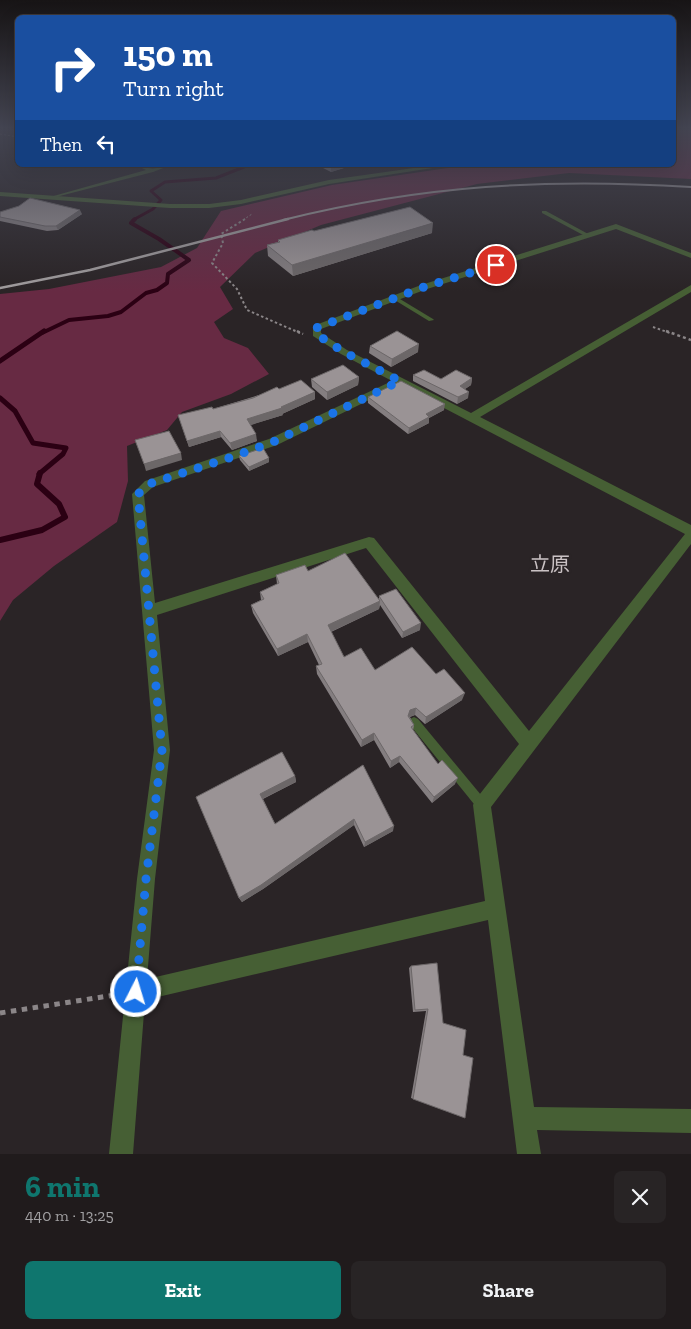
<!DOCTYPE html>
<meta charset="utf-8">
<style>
:root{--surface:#201b1c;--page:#282425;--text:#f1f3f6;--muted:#a2a1a3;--line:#3d393b;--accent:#0f766e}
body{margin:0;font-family:"Zilla Slab","Noto Sans JP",serif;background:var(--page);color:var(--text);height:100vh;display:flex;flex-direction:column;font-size:19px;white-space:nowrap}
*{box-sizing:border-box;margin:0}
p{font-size:16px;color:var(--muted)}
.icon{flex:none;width:28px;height:28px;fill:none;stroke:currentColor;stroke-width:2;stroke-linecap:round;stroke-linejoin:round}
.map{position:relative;height:1154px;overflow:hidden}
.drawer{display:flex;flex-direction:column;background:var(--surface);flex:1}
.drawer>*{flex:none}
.hud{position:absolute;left:15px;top:15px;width:661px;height:152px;border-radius:8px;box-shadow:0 5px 20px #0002,0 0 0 1px var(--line);background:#1a4fa0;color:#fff;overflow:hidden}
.pin{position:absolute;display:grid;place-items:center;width:42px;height:42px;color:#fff;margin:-21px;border:2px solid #fff;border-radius:50%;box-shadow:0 1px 5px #0007}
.me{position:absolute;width:55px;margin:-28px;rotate:5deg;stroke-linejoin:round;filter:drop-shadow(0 0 4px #0008)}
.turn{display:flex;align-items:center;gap:18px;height:105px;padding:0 25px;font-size:22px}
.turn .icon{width:65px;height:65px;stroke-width:2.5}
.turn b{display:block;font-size:35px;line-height:42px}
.then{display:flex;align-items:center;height:48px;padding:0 25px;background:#0003;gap:10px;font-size:19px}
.round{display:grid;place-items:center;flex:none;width:52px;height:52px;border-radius:8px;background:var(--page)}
.summary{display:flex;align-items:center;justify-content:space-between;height:85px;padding:0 25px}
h1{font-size:30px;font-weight:800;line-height:38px;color:var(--accent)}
.primary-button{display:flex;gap:10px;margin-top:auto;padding:10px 25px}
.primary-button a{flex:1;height:58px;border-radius:8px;background:var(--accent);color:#fff;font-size:20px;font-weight:800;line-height:58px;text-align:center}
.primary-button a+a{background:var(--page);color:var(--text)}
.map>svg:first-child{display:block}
</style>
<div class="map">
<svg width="691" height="1154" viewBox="0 0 691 1154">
<rect width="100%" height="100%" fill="#2a2426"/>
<polygon fill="#672a43" points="674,129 691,129 691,179 569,173 477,184 321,225 255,253 220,287 233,309 214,322 224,338 248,348 269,374 231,394 182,412 167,430 127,446 128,481 117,522 54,566 13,600 0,621 0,294 49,289 161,267 197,248 221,211 332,185 468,165 674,165"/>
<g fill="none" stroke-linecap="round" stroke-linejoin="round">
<polyline stroke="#2b0013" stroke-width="3" points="133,220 153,209 161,200 151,191 165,182 216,178 249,165"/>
<polyline stroke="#2b0013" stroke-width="4" points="42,333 69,320 108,316 121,312 146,293 157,290 167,283 168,274 189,260 159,239 131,223 135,219"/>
<g stroke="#2b0013" stroke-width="5">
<polyline points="0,361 44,331"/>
<polyline points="0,398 15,411 33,443 66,448 63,454 39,474"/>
</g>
<polyline stroke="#2b0013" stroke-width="6" points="0,540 42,530 65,517 59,504 37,484 40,473"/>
<g stroke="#8b8688" stroke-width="1" stroke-dasharray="2 2" stroke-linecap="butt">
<polyline points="0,134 18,137"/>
<polyline points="243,220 252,214"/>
</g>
<g stroke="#8b8688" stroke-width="2" stroke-dasharray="2.5 2.5" stroke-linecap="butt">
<polyline points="245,219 221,234 223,243 212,263 237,289 247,310 300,333"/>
<polyline points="653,327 670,333"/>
</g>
<g stroke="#8b8688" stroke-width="2.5" stroke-dasharray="3 3" stroke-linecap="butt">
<polyline points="297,331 303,334"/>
<polyline points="666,331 691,340"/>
</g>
<polyline stroke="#8b8688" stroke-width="5" stroke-dasharray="5.5 5.5" stroke-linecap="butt" points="0,1013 115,995"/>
<g fill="#465f34" fill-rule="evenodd">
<path d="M136,165C141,165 144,168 149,168C155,170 164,165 171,165L153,172L52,198L50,197L146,170Z"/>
<polygon points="542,211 546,211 590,235 585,236 542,213"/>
<polygon points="395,296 433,319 434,320 429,321 393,299 392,298"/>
<polygon points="414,717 418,719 486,801 488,805 486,809 482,811 478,809 410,725 409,722 410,719"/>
</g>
<path fill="#465f34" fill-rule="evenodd" d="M616,224L691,253V258L616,229L427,289L321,329V333L347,350L471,413L691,285V292L480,417L691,525V544L491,807L534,1107L691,1109V1133L537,1130L541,1154H517L488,920L145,1000L133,1154H109L137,879L154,750L132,494L145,481L269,439L392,381L341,354L313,336V326L421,285ZM400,385L685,534L529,731L374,538L369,537L155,603L144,495L153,487L277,445ZM366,548L519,744L476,799L473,805L485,901L147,979L155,879L170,750L157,615Z"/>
<polygon fill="#465f34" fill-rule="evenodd" points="435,165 452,165 329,184 241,204 209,208 170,208 0,196 0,192 170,204 209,204 241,200 329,180"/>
<path stroke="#a09c9d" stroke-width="2" d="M283,220C423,185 547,178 691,187"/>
<polyline stroke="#a09c9d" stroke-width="2.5" points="0,288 90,270 288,219"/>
</g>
<g fill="#847e80">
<polygon points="317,165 347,165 347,167 331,172"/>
<polygon points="0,212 82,214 58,230 47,231 0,221"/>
<polygon points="314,231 432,233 293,276 268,256 267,245 278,242 278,240"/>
<polygon points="370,346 418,352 391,367 369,353"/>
<polygon points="413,375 441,379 472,378 471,385 465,389 468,398 457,404 413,381"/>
<polygon points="359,377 358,385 327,400 312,387 311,379"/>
<polygon points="279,389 315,399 282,414 283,415 250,425 257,441 232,450 221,437 189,447 178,415 213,409"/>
<polygon points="368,397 444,410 429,418 429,423 408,434 368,403"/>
<polygon points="239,456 269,462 249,471 240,460"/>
<polygon points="308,571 379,599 379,596 420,630 402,638 380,605 379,609 331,632 344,657 375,670 436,674 462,700 425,724 415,715 410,717 414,725 413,731 438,764 455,784 432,803 399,762 390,768 374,740 361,747 317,674 316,666 319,665 308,642 278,656 253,613 251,605 261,600 260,592 277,584 276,575"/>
<polygon points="363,765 393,831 364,847 354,825 263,889 242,902 239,898 196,797 295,776 296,782 263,799 275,824"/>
<polygon points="411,966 443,1023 463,1055 465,1118 411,1098 426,1011 413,1012 409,968"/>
</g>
<g fill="#6c6768">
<polygon points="336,165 347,165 347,167 331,172 331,167"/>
<polygon points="80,210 82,214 58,230 56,226"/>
<polygon points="433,223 432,233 293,276 292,265"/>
<polygon points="419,344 418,352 391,367 392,359"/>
<polygon points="359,377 358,385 327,400 327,392"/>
<polygon points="472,378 471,385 459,393 460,386"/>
<polygon points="315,392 315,399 282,414 283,415 248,426 247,419 281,407"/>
<polygon points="469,392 468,398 457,404 458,397"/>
<polygon points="445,404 444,410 429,418 429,423 408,434 409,428 426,414"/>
<polygon points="220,431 221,437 189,447 187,441"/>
<polygon points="256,434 257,441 232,450 230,443"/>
<polygon points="181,453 182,460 146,471 144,464"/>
<polygon points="269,458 269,462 249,471 249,467"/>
<polygon points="380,601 379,609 328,633 328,625"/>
<polygon points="421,623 420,630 402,638 403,632"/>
<polygon points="307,634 308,642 278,656 277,649"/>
<polygon points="465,693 462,700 425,724 426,717"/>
<polygon points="416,708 415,715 409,717 408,716 410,710"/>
<polygon points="374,733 374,740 361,747 362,740"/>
<polygon points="400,756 399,762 390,768 391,761"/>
<polygon points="295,776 296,782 262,799 260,794"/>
<polygon points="458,778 455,784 432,803 434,797"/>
<polygon points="354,819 354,825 263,889 242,902 239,898"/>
<polygon points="394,826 393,831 364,847 365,842"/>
</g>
<g fill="#9a9395" stroke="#6c6768">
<polygon points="327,165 336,165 331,167"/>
<polygon points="30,198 80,210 56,226 45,226 0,217 0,212 19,206"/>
<polygon points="410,207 433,223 292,265 267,245 280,242 278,240 312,230 314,231"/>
<polygon points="397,331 419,344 392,359 370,346"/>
<polygon points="343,365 359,377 327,392 311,379"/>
<polygon points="424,370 441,379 456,370 472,378 460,386 469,392 458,397 413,375"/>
<polygon points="301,380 315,392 281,407 282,408 247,419 256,434 230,443 220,431 187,441 178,415 212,407 213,409 253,398 277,387 279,389"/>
<polygon points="401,381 445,404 426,414 429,417 409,428 368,397"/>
<polygon points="169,431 181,453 144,464 135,440"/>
<polygon points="263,448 269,458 249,467 239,456"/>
<polygon points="345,553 380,601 328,625 344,657 361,648 375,670 412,647 436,674 444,669 465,693 426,717 416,708 410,710 408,716 414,725 411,727 438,764 442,760 458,778 434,797 400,756 391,761 374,733 362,740 316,666 322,664 307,634 277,649 251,605 264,599 260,592 279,583 276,575 305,565 308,571"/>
<polygon points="396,589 421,623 403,632 379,596"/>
<polygon points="282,752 295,776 260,794 275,824 363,765 394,826 365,842 354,819 261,885 239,898 196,797"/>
<polygon points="437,963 443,1023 466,1030 463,1055 473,1058 465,1118 413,1099 428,1009 415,1010 411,966"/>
</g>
<linearGradient id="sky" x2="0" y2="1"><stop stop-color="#171415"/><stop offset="0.44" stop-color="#444552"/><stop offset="1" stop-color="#444552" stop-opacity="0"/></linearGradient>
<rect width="691" height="291" fill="url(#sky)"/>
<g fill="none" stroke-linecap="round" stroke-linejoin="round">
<polyline stroke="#1a73e8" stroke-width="9" stroke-dasharray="0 16.2" points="136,992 146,879 162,750 138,494 149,484 232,457 273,442 400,381 344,352 316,334 316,328 424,287 496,265"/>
</g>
<g text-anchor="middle" stroke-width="5" stroke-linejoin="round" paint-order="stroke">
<g font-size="20" fill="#cac2c4" stroke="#2a2426">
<text x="550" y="571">立原</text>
</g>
</g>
</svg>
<div class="pin" style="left:496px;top:265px;background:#d93025"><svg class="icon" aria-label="arrive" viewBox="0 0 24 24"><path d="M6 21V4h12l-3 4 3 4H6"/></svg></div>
<svg class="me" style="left:136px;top:992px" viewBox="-20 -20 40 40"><circle r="17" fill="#1a73e8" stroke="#fff" stroke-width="3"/><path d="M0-11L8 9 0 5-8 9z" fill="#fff"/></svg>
<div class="hud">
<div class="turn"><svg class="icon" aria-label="right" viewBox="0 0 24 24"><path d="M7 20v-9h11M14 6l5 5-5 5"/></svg><div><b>150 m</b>Turn right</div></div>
<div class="then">Then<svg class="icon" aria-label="left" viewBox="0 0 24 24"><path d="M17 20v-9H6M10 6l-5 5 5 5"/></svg></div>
</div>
</div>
<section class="drawer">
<div class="summary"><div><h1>6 min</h1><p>440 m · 13:25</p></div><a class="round"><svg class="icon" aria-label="close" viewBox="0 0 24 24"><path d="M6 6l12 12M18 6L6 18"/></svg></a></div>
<div class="primary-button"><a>Exit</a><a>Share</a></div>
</section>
